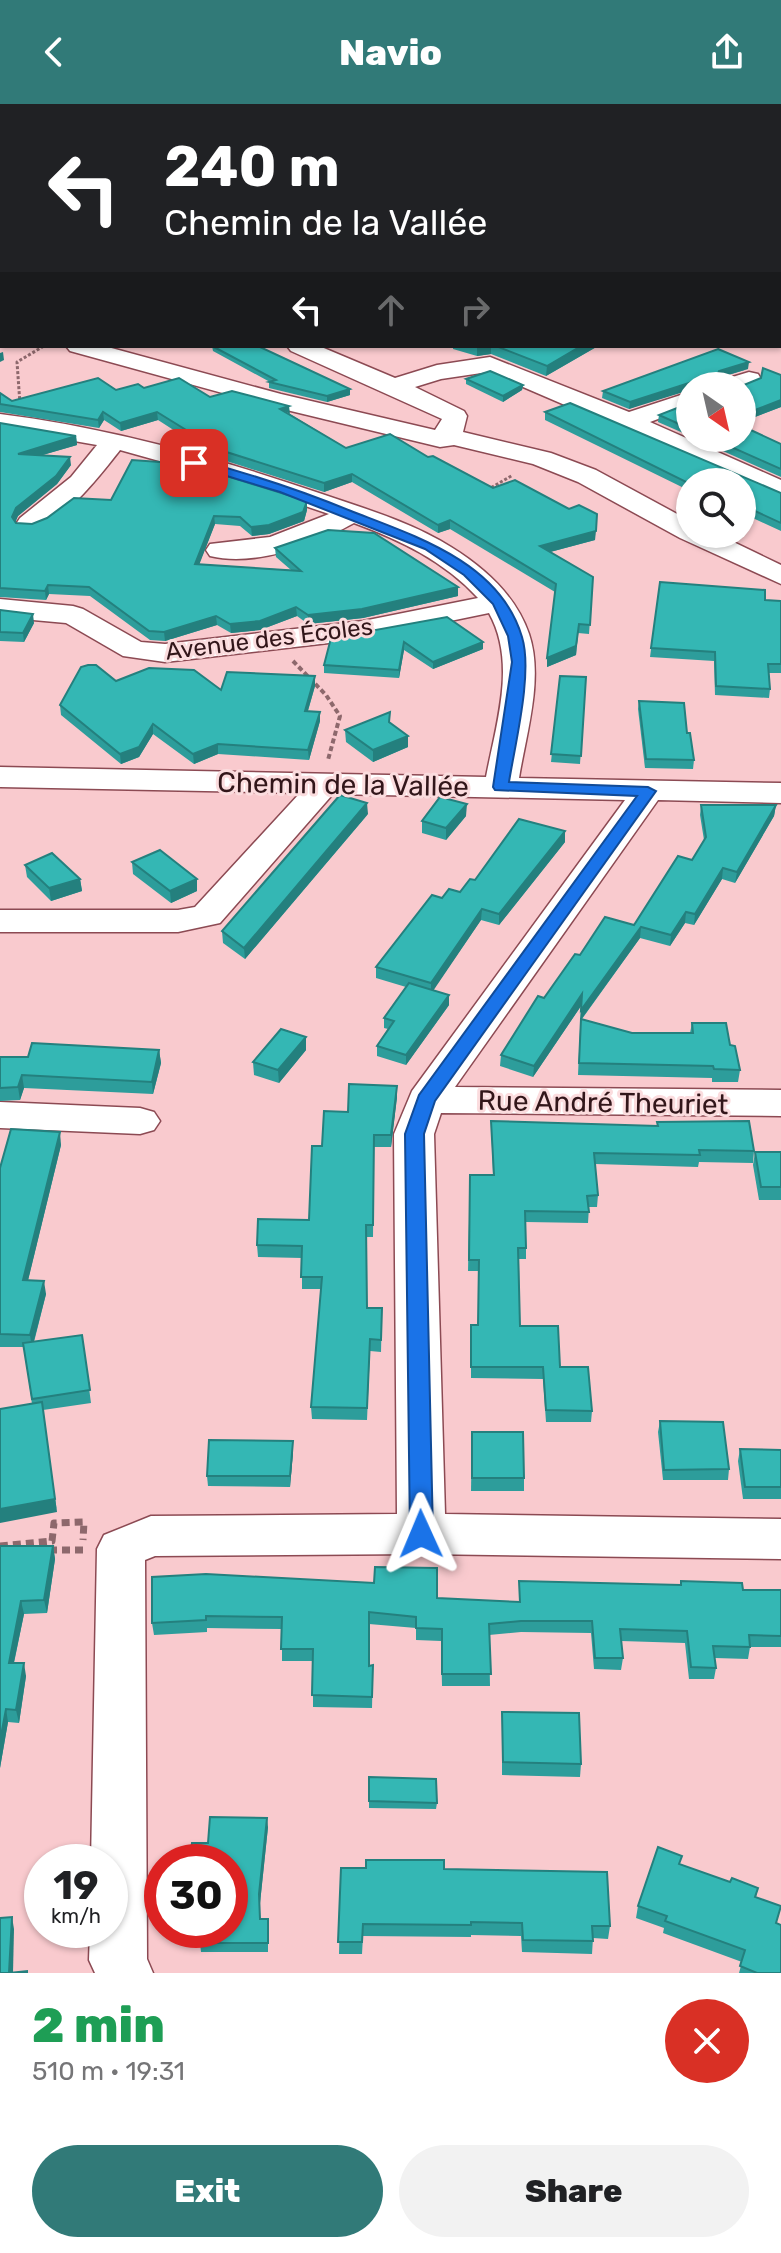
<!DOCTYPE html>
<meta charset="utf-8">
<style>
:root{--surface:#fff;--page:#f2f2f2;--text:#202124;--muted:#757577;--accent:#317a78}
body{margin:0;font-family:Rubik,sans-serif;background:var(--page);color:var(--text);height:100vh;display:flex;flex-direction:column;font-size:30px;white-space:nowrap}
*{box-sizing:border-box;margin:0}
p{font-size:26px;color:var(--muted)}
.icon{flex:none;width:44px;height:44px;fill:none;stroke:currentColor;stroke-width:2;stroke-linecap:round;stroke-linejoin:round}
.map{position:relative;height:1869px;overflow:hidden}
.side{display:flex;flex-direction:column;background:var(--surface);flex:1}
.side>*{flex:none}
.banner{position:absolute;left:0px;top:0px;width:782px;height:244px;box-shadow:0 2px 6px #0004;background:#202124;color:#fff;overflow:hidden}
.needle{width:52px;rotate:146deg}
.controls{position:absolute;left:676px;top:268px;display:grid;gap:16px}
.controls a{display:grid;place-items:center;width:80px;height:80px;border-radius:50%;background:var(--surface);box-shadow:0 2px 6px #0004;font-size:40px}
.speed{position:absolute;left:24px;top:1740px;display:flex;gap:16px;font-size:40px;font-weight:700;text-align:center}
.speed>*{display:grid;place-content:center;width:104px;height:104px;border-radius:50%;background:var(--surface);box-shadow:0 2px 6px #0004;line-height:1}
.speed small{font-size:20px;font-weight:400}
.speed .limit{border:12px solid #d22;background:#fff;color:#111}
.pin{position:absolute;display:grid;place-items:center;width:68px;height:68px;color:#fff;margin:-34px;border-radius:16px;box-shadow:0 4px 12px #0006}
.me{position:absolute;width:88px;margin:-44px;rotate:359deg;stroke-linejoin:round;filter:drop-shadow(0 0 6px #0008)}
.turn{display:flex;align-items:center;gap:28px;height:168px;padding:0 32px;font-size:36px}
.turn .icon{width:104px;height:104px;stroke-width:2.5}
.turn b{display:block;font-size:56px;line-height:68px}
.lanes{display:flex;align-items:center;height:76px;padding:0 32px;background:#0003;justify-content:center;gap:40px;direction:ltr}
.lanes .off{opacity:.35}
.round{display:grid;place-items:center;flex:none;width:84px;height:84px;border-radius:42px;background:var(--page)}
.summary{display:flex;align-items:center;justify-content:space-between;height:136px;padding:0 32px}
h1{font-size:48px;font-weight:800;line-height:60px;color:#1e9e55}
.action{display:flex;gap:16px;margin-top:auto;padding:16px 32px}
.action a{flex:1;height:92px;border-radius:48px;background:var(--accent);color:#fff;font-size:32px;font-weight:800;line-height:92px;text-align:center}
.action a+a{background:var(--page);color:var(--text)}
header{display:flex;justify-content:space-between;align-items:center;height:104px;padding:0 32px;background:var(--accent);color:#fff;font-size:36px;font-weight:800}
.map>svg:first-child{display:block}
</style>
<header><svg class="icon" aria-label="back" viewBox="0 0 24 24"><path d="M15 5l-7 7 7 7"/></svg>Navio<svg class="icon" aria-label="share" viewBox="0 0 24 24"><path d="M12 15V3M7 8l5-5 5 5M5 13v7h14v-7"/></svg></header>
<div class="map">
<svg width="781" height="1869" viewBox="0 0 781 1869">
<rect width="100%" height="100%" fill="#f9cace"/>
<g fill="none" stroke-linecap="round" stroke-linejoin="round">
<g stroke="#8c4a53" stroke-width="3">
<g id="minor">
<rect x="0" y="132" width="2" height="12"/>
<polygon points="0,211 2,212 2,226 0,225"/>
<polygon points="66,242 104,242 281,290 435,326 442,315 291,247 287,242 319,242 395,274 437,261 490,253 629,308 690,288 690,303 650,318 781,376 781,394 488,268 441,275 415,283 464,307 467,312 463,328 551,349 596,366 690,417 690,430 717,430 781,461 781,480 680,434 578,378 533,360 454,341 440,343 266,301 70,247"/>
<polygon points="749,268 758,270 761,275 758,280 742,285 742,282 716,282 719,277"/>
<path d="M0,310C111,324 217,354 322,390C366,405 411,418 451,443C485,464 516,492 529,530C544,574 526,630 519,674L781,679V699L658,696L455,983L781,986V1012L441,1009L434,1030L445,1410L781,1415V1455L421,1450L155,1452L145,1456L147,1855L153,1869H95L89,1856L90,1826H110V1758H91L97,1445L104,1431L151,1412L397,1410L394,1030L412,987L625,696L333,690L220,819L178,828H0V806H178L195,803L300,689L0,683V663L486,673C496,620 517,559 489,509L363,535L165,558L123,552L66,519L0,513V495L73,502L83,505L141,538L165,540L363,517L478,494C444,457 400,436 354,419C315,441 255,463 210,452L206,446L210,440L270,433L329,410L231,377L120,346C102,369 53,434 20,426L16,420L20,414L71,373L97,341L0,324Z"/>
<polygon points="0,998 140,1004 154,1008 160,1017 154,1026 140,1030 0,1024"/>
</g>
</g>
<g stroke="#8d686c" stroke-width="3" stroke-dasharray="3 2" stroke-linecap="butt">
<polyline points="20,300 17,258 44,242"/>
<polyline points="487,386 513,371"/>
</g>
<polyline stroke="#8d686c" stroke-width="4" stroke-dasharray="5 3" stroke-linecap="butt" points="293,557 326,591 340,612 328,656"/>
<g stroke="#8d686c" stroke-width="7" stroke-dasharray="8 5" stroke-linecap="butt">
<polyline points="0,1442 52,1437 54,1419 84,1418 83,1436"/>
<polyline points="49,1446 83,1446"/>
</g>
<use href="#minor" fill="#fff" fill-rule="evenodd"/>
</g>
<g fill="#2d9d9b">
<polygon points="212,242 350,291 327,298 269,284 269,278 270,278 213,247"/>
<polygon points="453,242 598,242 546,272 491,250 477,252 453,245"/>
<polygon points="748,265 718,274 717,277 744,281 781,271 781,303 742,318 742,282 690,282 629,305 602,294 603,287"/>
<polygon points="466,275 523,281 522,286 503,298 466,280"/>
<polygon points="144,284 210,293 290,310 346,344 428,353 493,384 595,436 550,448 593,473 589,530 578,529 576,551 547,563 555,488 450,425 438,429 352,378 324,388 217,354 158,316 121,327 104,316 99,324 0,308 0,289 12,297"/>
<polygon points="690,299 690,332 658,318 659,311"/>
<polygon points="545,308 781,389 781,427 742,409 742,378 690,378 690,387 545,316"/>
<polygon points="0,319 76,332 77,341 42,351 71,361 57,380 18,412 15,417 16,419 32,420 111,396 307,397 307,406 304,417 269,430 252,432 240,422 215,420 199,460 291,466 276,453 275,444 458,492 363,514 308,520 297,512 260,526 231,529 217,521 165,537 150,536 90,492 49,490 46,496 0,493"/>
<polygon points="694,334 742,334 781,340 781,373"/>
<polygon points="660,478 765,496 781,497 781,569 769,569 770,585 769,594 715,591 714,557 650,553"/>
<polygon points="0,506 34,519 24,538 0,537"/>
<polygon points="447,513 483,545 433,565 404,546 399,574 324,569 324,561"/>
<polygon points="560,572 586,573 580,660 551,658"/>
<polygon points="116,577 221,586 315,582 308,607 320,617 309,656 218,650 194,660 153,630 139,653 121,660 61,611 60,601"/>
<polygon points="639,597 687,629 694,656 693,665 645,664 638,605"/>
<polygon points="390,619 408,643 373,658 346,638 345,626"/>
<polygon points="701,701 776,701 774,712 735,779 722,775 694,821 685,819 670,842 640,834 582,915 632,929 690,929 692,919 730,941 740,966 738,978 712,978 712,974 578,971 581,902 533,973 500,962 501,951 544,894 580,851 634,821 692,756 704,736 700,711"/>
<polygon points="368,710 245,855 223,839 222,827"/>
<polygon points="466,712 446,736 422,729 422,717"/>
<polygon points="565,727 565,738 499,821 481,816 433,886 449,891 449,901 406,961 377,952 377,942 388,925 384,924 384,914 406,883 376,874 376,863 442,794 460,788 475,776"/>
<polygon points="132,758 197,775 197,787 171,799 133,770"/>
<polygon points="25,761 80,775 82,787 51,797 27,773"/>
<polygon points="306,933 306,946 279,979 254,971 253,958"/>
<polygon points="159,946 161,959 153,990 24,984 20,996 0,997 0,953 28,953"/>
<polygon points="397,993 391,1043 374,1043 373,1133 366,1133 367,1204 382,1204 381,1248 370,1247 367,1316 312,1315 311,1303 321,1185 302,1185 302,1154 258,1153 257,1141 309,1116 322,1042 348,1008"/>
<polygon points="491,1017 657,1022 657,1018 754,1047 753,1059 699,1058 698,1063 595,1060 598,1091 597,1103 589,1103 588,1119 526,1118 526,1155 519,1155 520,1222 560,1263 592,1307 591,1318 546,1318 543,1275 471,1274 471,1221 478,1221 478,1167 468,1167 470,1071 493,1071"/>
<polygon points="61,1041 28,1176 46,1190 34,1238 82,1231 91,1299 43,1306 57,1408 32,1300 24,1243 0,1243 0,1064"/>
<polygon points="755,1048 781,1048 781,1096 759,1096 753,1061"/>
<polygon points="660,1317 729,1365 728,1376 663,1376 658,1328"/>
<polygon points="472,1328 524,1374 524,1387 471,1387"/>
<polygon points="740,1345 781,1346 781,1395 743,1395 738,1357"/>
<polygon points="293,1348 290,1383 208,1382 207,1372"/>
<polygon points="0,1442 53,1442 55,1455 47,1509 24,1510 14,1559 26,1572 19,1619 8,1618 0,1664"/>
<polygon points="152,1473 437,1494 519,1498 519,1477 680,1481 681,1477 743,1486 781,1486 781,1543 750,1543 748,1555 715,1554 716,1564 714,1575 689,1575 685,1539 621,1537 623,1554 621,1566 594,1565 591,1529 521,1528 489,1531 490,1582 442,1582 441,1537 416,1536 416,1524 369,1520 369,1562 373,1561 372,1604 313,1603 313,1557 282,1557 282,1525 207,1524 207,1528 154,1531 152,1519"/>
<polygon points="502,1608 581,1660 580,1673 502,1671"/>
<polygon points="369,1673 437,1699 436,1705 369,1704"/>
<polygon points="268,1723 260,1799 260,1815 268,1815 268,1848 201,1848 200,1839 208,1739"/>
<polygon points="680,1760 730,1778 758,1784 756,1793 776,1819 781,1869 739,1869 742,1858 663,1829 664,1824 636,1814 638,1802"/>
<polygon points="341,1764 444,1765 610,1822 608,1835 593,1834 592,1850 522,1848 521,1832 471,1831 471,1833 363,1832 362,1850 339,1850"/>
</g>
<g fill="#24807e">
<polygon points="2,35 2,52 0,52 0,36"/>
<polygon points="477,242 491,242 491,250 477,252"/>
<polygon points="581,242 598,242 546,272 547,262"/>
<polygon points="3,248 4,256 0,258 0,249"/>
<polygon points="749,258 748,265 718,274 715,282 715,277 719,267"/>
<polygon points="692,278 692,282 690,282 690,286 629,305 630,298"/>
<polygon points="523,281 522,286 503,298 503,292"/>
<polygon points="350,285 350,291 327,298 327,292"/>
<polygon points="781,296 781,303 742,318 742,311"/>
<polygon points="289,302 290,310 280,305"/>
<polygon points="103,308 104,316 99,324 98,316"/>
<polygon points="157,308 158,316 121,327 120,319"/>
<polygon points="76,332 77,341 19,358 18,350"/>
<polygon points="70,353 71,361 57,380 18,412 14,422 12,413 16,404"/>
<polygon points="352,370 352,378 324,388 324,379"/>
<polygon points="307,397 307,406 304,417 269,430 252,432 251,423"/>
<polygon points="214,412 215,420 196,469 195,460"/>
<polygon points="450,416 450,425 438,429 438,421"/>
<polygon points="596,427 595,436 539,451 540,442"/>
<polygon points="48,481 49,490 46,496 45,487"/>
<polygon points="458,483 458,492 363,514 308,520 308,511"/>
<polygon points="296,503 297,512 260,526 231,529 230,520"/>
<polygon points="33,510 34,519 24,538 23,529"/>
<polygon points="216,512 217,521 165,537 164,528"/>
<polygon points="579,520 576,551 547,563 547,554"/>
<polygon points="404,538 404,546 399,574 399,566"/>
<polygon points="483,538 483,545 433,565 433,558"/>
<polygon points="315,572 315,582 305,616 305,607"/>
<polygon points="320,608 320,617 309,656 308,646"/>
<polygon points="153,620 153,630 139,653 121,660 120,650"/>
<polygon points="408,632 408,643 373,658 373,646"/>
<polygon points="218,640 218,650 194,660 193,650"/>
<polygon points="367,699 368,710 245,855 244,844"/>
<polygon points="467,700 466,712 446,736 446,724"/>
<polygon points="776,701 774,712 735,779 737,768"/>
<polygon points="565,727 565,738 499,821 499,810"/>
<polygon points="723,764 722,775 694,821 695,810"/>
<polygon points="80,775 82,787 51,797 49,784"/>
<polygon points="197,775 197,787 171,799 170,787"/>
<polygon points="482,805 481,816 431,890 431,879"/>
<polygon points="686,808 685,819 670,842 671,831"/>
<polygon points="641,823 640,834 580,917 581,906"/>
<polygon points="582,890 581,902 533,973 534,962"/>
<polygon points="449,891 449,901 406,961 406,951"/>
<polygon points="306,933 306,946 279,979 278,966"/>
<polygon points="159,946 161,959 153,990 152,978"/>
<polygon points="22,971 24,984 20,996 18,983"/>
<polygon points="397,982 397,993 391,1043 391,1031"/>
<polygon points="60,1028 61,1041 25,1189 23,1176"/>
<polygon points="44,1177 46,1190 32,1244 30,1231"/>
<polygon points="42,1298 57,1408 0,1419 0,1405"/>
<polygon points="293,1337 293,1348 290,1383 290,1372"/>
<polygon points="53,1442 55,1455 47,1509 44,1496"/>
<polygon points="21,1497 24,1510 11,1572 9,1559"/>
<polygon points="24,1559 26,1572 19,1619 16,1606"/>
<polygon points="6,1605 8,1618 0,1664 0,1637"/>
<polygon points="267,1714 268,1723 260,1799 259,1790"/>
<polygon points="12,1813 14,1825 13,1869 9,1869"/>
</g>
<g fill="#34b7b4" stroke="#24807e" stroke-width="2">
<polygon points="212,242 258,242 350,285 327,292 269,278 276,276"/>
<polygon points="496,242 581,242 547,262"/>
<polygon points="718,245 749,258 719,267 715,277 744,281 761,274 763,264 781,271 781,296 742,311 742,282 693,282 692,278 630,298 603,287"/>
<polygon points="490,267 523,281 503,292 466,275"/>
<polygon points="98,274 116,286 138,280 144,284 179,274 210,293 232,287 289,302 280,305 346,344 390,330 428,353 433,352 493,384 515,376 569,405 579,401 597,410 596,427 540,442 593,473 590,521 579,520 576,542 547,554 556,480 450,416 438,421 352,370 324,379 217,345 157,308 120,319 103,308 98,316 0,300 0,289 12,297"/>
<polygon points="570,299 781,389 781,419 742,401 742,378 690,378 690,380 545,308"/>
<polygon points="690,299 690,325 659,311"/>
<polygon points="0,319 76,332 18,350 70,353 56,372 16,404 12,413 16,419 32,420 47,414 74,394 111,396 132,356 188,360 307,397 303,408 269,421 251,423 240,413 214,412 195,460 301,467 275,444 328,426 374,429 458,483 362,505 308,511 296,503 260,517 230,520 216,512 164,528 149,527 89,483 48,481 45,487 0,484"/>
<polygon points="742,322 781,340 781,365 711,334 742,334"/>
<polygon points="660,478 765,486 765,496 781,497 781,560 768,560 770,585 716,582 715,548 651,544"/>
<polygon points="0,506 33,510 23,529 0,528"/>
<polygon points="447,513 483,538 433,558 404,538 399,566 324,561 331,534"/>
<polygon points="88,561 96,561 116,577 149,564 194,566 221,586 227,568 315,572 305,607 320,608 308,646 218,640 193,650 153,620 139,643 120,650 60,601 81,563"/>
<polygon points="560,572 586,573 581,652 551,650"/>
<polygon points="639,597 684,599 687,629 690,629 694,656 646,655"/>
<polygon points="390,608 389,618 408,632 373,646 345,626"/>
<polygon points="340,691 367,699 244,844 222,827"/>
<polygon points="440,693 467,700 446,724 422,717"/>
<polygon points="701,701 776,701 737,768 723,764 695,810 686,808 671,831 641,823 581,906 582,890 534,962 501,951 538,892 544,894 575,850 580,851 605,813 634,821 678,752 692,756 706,733"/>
<polygon points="519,715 565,727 499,810 482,805 431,879 376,863 432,791 442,794 449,785 460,788 470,775 475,776"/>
<polygon points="160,746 197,775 170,787 132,758"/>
<polygon points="52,749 80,775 49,784 25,761"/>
<polygon points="409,879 449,891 406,951 377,942 394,917 384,914"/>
<polygon points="581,915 632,929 693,929 692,919 726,919 730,941 735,942 740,966 714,965 713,962 579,959"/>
<polygon points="281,925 306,933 278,966 253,958"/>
<polygon points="32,939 159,946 152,978 22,971 18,983 0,984 0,953 28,953"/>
<polygon points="349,980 397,982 391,1031 374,1031 373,1121 366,1121 367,1204 382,1204 381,1236 370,1235 367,1304 311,1303 322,1173 301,1173 302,1142 257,1141 258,1115 309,1116 312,1042 322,1042 324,1007 348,1008"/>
<polygon points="491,1017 658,1022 657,1018 749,1017 754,1047 699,1046 700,1051 594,1049 598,1091 587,1092 589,1108 525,1107 526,1144 518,1144 520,1222 558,1222 560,1263 588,1263 592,1307 546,1306 543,1263 471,1263 471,1221 478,1221 479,1156 469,1156 470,1071 494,1071"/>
<polygon points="11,1025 60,1028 23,1176 44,1177 30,1231 0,1230 0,1064"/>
<polygon points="755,1048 781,1048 781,1083 761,1083"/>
<polygon points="82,1231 90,1286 32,1295 23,1239"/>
<polygon points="42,1298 55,1395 0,1405 0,1305"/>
<polygon points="660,1317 723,1318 729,1365 664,1366"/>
<polygon points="472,1328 523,1328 524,1374 472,1374"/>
<polygon points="209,1336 293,1337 290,1372 207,1372"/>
<polygon points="740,1345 781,1346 781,1383 745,1383"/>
<polygon points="0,1442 53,1442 44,1496 21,1497 9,1559 24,1559 16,1606 6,1605 0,1637"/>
<polygon points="375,1463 437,1464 437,1494 520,1498 519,1477 681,1481 681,1477 742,1479 743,1486 781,1486 781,1532 749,1531 750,1543 713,1542 716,1564 691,1563 687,1527 620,1525 623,1554 595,1554 592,1517 521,1517 489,1520 491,1570 442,1570 442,1525 416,1524 416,1513 369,1508 369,1562 373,1561 372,1593 312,1591 313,1545 281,1545 282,1513 206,1512 206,1516 152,1519 152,1473 206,1470 374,1479"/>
<polygon points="502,1608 579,1609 581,1660 503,1658"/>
<polygon points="369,1673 436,1675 437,1699 369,1697"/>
<polygon points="210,1713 267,1714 259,1790 260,1815 268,1815 268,1839 200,1839 201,1826 230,1826 230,1758 190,1758 192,1739 208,1739"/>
<polygon points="658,1743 682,1752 679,1760 730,1778 732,1774 758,1784 755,1793 781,1802 776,1819 781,1821 781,1869 757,1869 740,1862 745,1846 665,1817 667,1812 638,1802"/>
<polygon points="366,1756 444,1756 444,1765 607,1768 610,1822 592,1822 593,1837 523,1836 522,1819 471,1818 471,1821 363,1820 362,1838 338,1838 341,1764 366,1764"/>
<polygon points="12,1813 9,1869 27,1867 27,1869 0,1869 0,1814"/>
</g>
<path fill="#1a73e8" stroke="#114b97" stroke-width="2" d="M194,355C248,369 300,386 351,407C415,432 500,458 522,533C533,569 515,640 509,678L648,683L656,687L435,997L424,1030L433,1430L429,1437L421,1440L413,1437L410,1430L405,1030L419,991L637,692L495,686L493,683L512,558L508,532L493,500L464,471L425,445L280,388L190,361V356Z"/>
<g text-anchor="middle" stroke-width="6" stroke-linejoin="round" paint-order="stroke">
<g font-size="24" fill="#32161a" stroke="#fbdcde">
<text transform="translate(269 535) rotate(-7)" y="8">Avenue des Écoles</text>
</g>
<g font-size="28" fill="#32161a" stroke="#fbdcde">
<text transform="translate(343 680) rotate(1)" y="10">Chemin de la Vallée</text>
<text transform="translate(603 998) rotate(1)" y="10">Rue André Theuriet</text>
</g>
</g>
</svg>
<div class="controls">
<a><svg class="needle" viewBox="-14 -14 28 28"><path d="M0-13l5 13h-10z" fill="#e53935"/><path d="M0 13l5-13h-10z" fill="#757577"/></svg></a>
<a><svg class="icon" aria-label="search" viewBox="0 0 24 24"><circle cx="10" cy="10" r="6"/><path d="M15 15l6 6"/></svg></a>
</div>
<div class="speed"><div>19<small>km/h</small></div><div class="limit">30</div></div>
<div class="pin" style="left:194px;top:359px;background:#d93025"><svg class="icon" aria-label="arrive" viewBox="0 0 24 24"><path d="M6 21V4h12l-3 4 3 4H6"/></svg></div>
<svg class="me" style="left:421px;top:1430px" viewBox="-20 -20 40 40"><path d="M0-17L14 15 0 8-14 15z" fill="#1a73e8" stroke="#fff" stroke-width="4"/></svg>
<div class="banner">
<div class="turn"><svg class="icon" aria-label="left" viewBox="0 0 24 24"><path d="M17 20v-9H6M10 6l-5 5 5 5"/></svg><div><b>240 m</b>Chemin de la Vallée</div></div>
<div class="lanes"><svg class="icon" aria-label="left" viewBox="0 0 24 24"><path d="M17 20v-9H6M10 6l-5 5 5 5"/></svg><svg class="icon off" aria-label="ahead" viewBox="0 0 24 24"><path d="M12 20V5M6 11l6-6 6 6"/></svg><svg class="icon off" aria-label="right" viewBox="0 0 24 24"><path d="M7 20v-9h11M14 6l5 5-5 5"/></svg></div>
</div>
</div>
<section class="side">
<div class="summary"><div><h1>2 min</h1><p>510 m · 19:31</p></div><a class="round" style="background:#d93025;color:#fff"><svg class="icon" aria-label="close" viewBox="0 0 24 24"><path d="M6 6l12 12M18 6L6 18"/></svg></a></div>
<div class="action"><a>Exit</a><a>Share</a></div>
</section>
